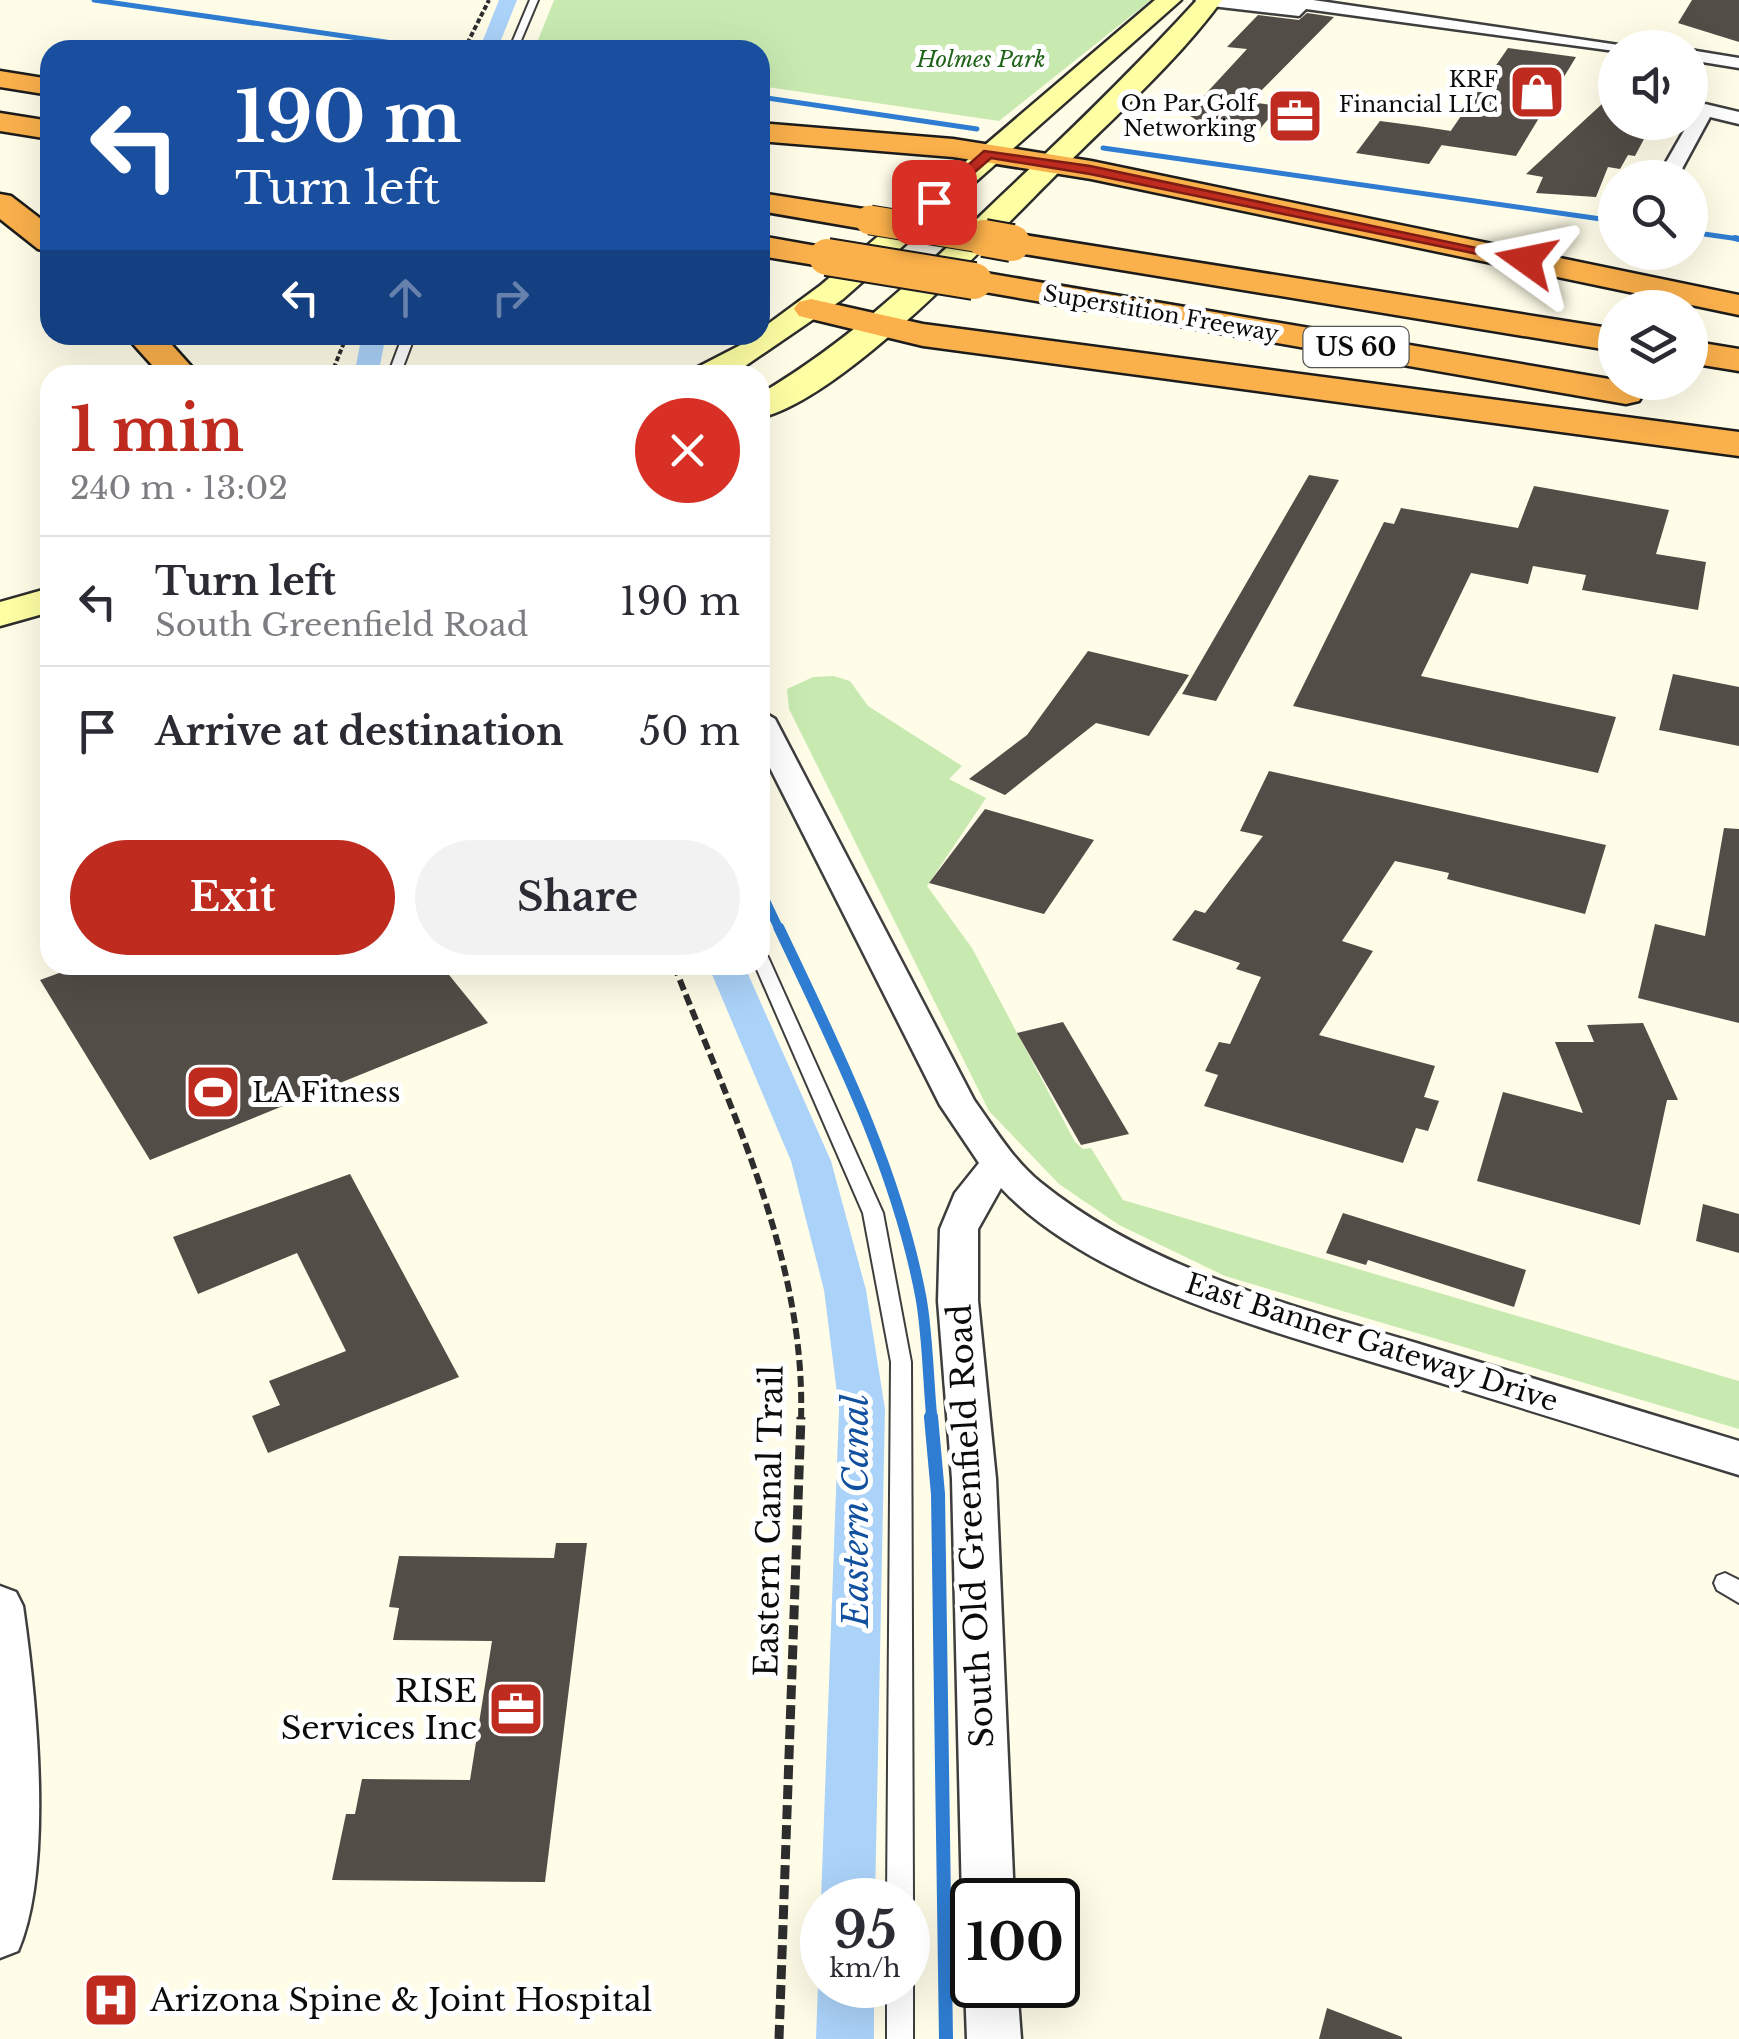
<!DOCTYPE html>
<meta charset="utf-8">
<style>
:root{--surface:#fff;--page:#f2f2f3;--text:#2b2b33;--muted:#7c7c81;--line:#e1e1e2;--accent:#bf2b1f}
body{margin:0;font-family:"Libre Baskerville",serif;background:var(--page);color:var(--text);height:100vh;display:flex;flex-direction:column;font-size:38px;white-space:nowrap}
*{box-sizing:border-box;margin:0}
p{font-size:32px;color:var(--muted)}
.icon{flex:none;width:55px;height:55px;fill:none;stroke:currentColor;stroke-width:2;stroke-linecap:round;stroke-linejoin:round}
.map{position:relative;flex:1;overflow:hidden}
.side{position:absolute;left:40px;top:365px;width:730px;height:610px;display:flex;flex-direction:column;background:var(--surface);border-radius:30px;box-shadow:0 10px 40px #0002}
.side>*{flex:none}
.top-card{position:absolute;left:40px;top:40px;width:730px;height:305px;border-radius:30px;box-shadow:0 10px 40px #0002;background:#1a4fa0;color:#fff;overflow:hidden}
.buttons{position:absolute;left:1598px;top:30px;display:grid;gap:20px}
.buttons a{display:grid;place-items:center;width:110px;height:110px;border-radius:50%;background:var(--surface);box-shadow:0 10px 40px #0002;font-size:50px}
.speed{position:absolute;left:800px;top:1878px;display:flex;gap:20px;font-size:50px;font-weight:700;text-align:center}
.speed>*{display:grid;place-content:center;width:130px;height:130px;border-radius:50%;background:var(--surface);box-shadow:0 10px 40px #0002;line-height:1}
.speed small{font-size:25px;font-weight:400}
.speed .limit{border:5px solid #111;border-radius:15px;background:#fff;color:#111}
.pin{position:absolute;display:grid;place-items:center;width:85px;height:85px;color:#fff;margin:-42px;border-radius:20px;box-shadow:0 5px 15px #0006}
.me{position:absolute;width:110px;margin:-55px;rotate:282deg;stroke-linejoin:round;filter:drop-shadow(0 0 8px #0008)}
.turn{display:flex;align-items:center;gap:35px;height:210px;padding:0 30px;font-size:45px}
.turn .icon{width:130px;height:130px;stroke-width:2.5}
.turn b{display:block;font-size:70px;line-height:85px}
.lanes{display:flex;align-items:center;height:95px;padding:0 30px;background:#0003;justify-content:center;gap:50px;direction:ltr}
.lanes .off{opacity:.35}
.round{display:grid;place-items:center;flex:none;width:105px;height:105px;border-radius:52px;background:var(--page)}
.summary{display:flex;align-items:center;justify-content:space-between;height:170px;padding:0 30px}
h1{font-size:60px;font-weight:700;line-height:75px;color:var(--accent)}
.cta{display:flex;gap:20px;margin-top:auto;padding:20px 30px}
.cta a{flex:1;height:115px;border-radius:60px;background:var(--accent);color:#fff;font-size:40px;font-weight:700;line-height:115px;text-align:center}
.cta a+a{background:var(--page);color:var(--text)}
ul{padding:0;list-style:none}
li{display:flex;align-items:center;gap:30px;height:130px;padding:0 30px;border-top:2px solid var(--line)}
li div{flex:1}
li b{display:block;font-size:38px}
li em{font-style:normal}
.map>svg:first-child{display:block}
</style>
<div class="map">
<svg width="1739" height="2039" viewBox="0 0 1739 2039">
<rect width="100%" height="100%" fill="#fffde8"/>
<g fill="#c8eab1">
<polygon points="554,0 1151,0 999,121 760,86 760,50 534,50"/>
<polygon points="834,676 850,681 868,706 962,766 949,779 986,798 927,886 972,948 1075,1142 1083,1149 1091,1148 1123,1200 1739,1381 1739,1429 1225,1276 1119,1225 1059,1184 989,1111 789,709 787,689 813,677"/>
</g>
<g fill="none" stroke-linecap="round" stroke-linejoin="round">
<g stroke="#2f7dd2" stroke-width="5">
<polyline points="94,0 420,47"/>
<polyline points="760,97 977,129"/>
<polyline points="1103,148 1615,221"/>
<polyline points="1690,232 1739,239"/>
</g>
<polyline stroke="#2f7dd2" stroke-width="6" points="1735,238 1739,239"/>
<polyline stroke="#2f7dd2" stroke-width="9" points="760,889 780,931"/>
<path stroke="#2f7dd2" stroke-width="11" d="M779,928C835,1046 897,1169 921,1298C928,1338 928,1380 932,1420"/>
<polyline stroke="#2f7dd2" stroke-width="14" points="931,1417 938,1494 946,2039"/>
<g fill="#abd2f8" fill-rule="evenodd">
<polygon points="499,0 517,0 497,50 479,50"/>
<polygon points="362,335 386,335 378,375 354,375"/>
<polygon points="708,965 744,965 831,1161 866,1290 885,1409 875,1900 822,1900 822,1904 821,1900 839,1409 824,1290 791,1161"/>
<polygon points="822,1974 822,1985 874,1985 874,2039 816,2039 818,1985"/>
</g>
</g>
<g fill="#534d47">
<polygon points="1692,0 1739,0 1739,42 1678,23"/>
<polygon points="1307,13 1334,17 1250,102 1279,106 1259,130 1198,121 1187,114 1247,49 1227,47 1258,15 1299,20"/>
<polygon points="1508,48 1576,57 1516,156 1441,145"/>
<polygon points="1615,92 1615,122 1653,122 1635,156 1628,155 1620,169 1608,167 1596,197 1536,193 1543,177 1526,174"/>
<polygon points="1380,121 1418,126 1451,131 1429,164 1356,153"/>
<polygon points="1309,475 1339,480 1216,701 1182,694"/>
<polygon points="1534,486 1669,510 1656,554 1706,562 1698,610 1582,590 1586,575 1533,566 1528,584 1471,573 1421,676 1616,717 1598,773 1293,706 1384,522 1394,524 1401,508 1518,528"/>
<polygon points="1088,651 1189,675 1149,736 1096,723 1005,795 969,779 1027,735"/>
<polygon points="1673,674 1739,687 1739,746 1659,730"/>
<polygon points="1269,771 1606,845 1585,914 1447,879 1449,873 1395,861 1342,941 1373,951 1319,1035 1435,1066 1424,1097 1439,1101 1428,1131 1416,1128 1403,1163 1204,1106 1218,1075 1205,1071 1219,1042 1230,1044 1261,977 1236,969 1240,963 1172,940 1195,910 1205,913 1263,836 1240,831"/>
<polygon points="985,809 1094,840 1044,914 929,883"/>
<polygon points="1724,828 1739,829 1739,1023 1638,998 1655,924 1705,936"/>
<polygon points="81,965 441,965 488,1023 150,1160 40,980"/>
<polygon points="1063,1022 1129,1134 1081,1145 1017,1033"/>
<polygon points="1643,1023 1678,1100 1667,1100 1640,1225 1477,1181 1503,1092 1583,1113 1555,1042 1594,1042 1587,1025"/>
<polygon points="350,1174 459,1377 268,1453 252,1416 280,1405 269,1381 346,1351 297,1253 198,1294 173,1237"/>
<polygon points="1703,1204 1739,1214 1739,1253 1696,1241"/>
<polygon points="1343,1213 1526,1270 1514,1307 1368,1260 1366,1265 1326,1253"/>
<polygon points="556,1543 587,1543 545,1882 332,1880 346,1814 355,1814 362,1779 470,1780 492,1641 393,1640 399,1608 389,1607 399,1556 554,1558"/>
<polygon points="1327,2008 1402,2037 1402,2039 1319,2039"/>
</g>
<g fill="none" stroke-linecap="round" stroke-linejoin="round">
<g stroke="#3e3e3e" stroke-width="4">
<g id="service">
<polygon points="530,0 538,0 517,50 509,50"/>
<polygon points="403,335 415,335 403,367 405,375 393,375 391,367"/>
<polygon points="760,952 768,957 883,1213 911,1362 913,1900 908,1909 908,1900 887,1900 891,1362 863,1213 755,965 760,965"/>
<polygon points="1725,1573 1739,1580 1739,1603 1717,1590 1714,1583 1717,1576"/>
<polygon points="908,1975 913,1985 913,2039 887,2039 887,1985 908,1985"/>
</g>
</g>
<g stroke="#3e3e3e" stroke-width="5">
<g id="minor">
<polygon points="1195,0 1313,0 1639,48 1615,51 1306,9 1299,16 1203,5"/>
<polygon points="1690,50 1739,58 1739,68 1690,60"/>
<polygon points="1705,104 1739,112 1739,124 1710,117 1677,178 1657,178 1696,110"/>
<path d="M760,710L775,719L974,1100C994,1128 1013,1160 1040,1182C1146,1268 1285,1304 1413,1342C1522,1375 1630,1408 1739,1441V1475C1630,1442 1521,1408 1412,1374C1284,1334 1095,1288 1001,1188L978,1229V1301L996,1479L1014,1900H972L970,1917L962,1900L952,1479L938,1301L940,1229L955,1193L979,1163L940,1105L760,748Z"/>
<path d="M0,1586L16,1592L23,1606C36,1696 54,1868 18,1951L0,1958Z"/>
<polygon points="972,1967 972,1985 1017,1985 1021,2039 967,2039 965,1985"/>
</g>
</g>
<g stroke="#2d2d2d" stroke-width="5">
<g id="secondary">
<polygon points="1155,0 1181,0 843,299 732,375 691,375 696,368 760,335 760,330 821,285"/>
<path d="M1197,0H1222C1176,63 1114,117 1059,172C993,237 846,397 760,418V394C852,340 926,268 1002,195C1069,132 1135,68 1197,0Z"/>
<polygon points="50,588 50,612 0,626 0,602"/>
</g>
</g>
<g stroke="#1c1c1c" stroke-width="5">
<g id="motorway">
<polygon points="0,71 50,79 50,95 0,87"/>
<polygon points="0,113 50,121 50,139 0,131"/>
<polygon points="760,123 953,139 1091,161 1739,295 1739,315 1091,179 953,157 760,141"/>
<polygon points="760,193 870,210 886,220 870,230 760,211"/>
<polygon points="0,194 11,196 50,226 50,252 38,249 0,219"/>
<polygon points="1012,233 1615,329 1615,351 1000,250 996,243 1000,236"/>
<polygon points="760,236 839,250 844,257 839,264 827,267 760,256"/>
<polygon points="974,271 1615,380 1639,385 1644,393 1639,401 1626,404 962,288 957,281 962,274"/>
<polygon points="811,299 923,324 1739,432 1739,456 923,346 799,316 794,309 799,302"/>
<polygon points="125,335 163,335 199,375 161,375"/>
<polygon points="1690,341 1739,349 1739,371 1690,363"/>
</g>
</g>
<g stroke="#2d2d2d" stroke-width="4" stroke-dasharray="5 2.5" stroke-linecap="butt">
<polyline points="464,50 489,0"/>
<polyline points="331,375 347,335"/>
</g>
<path stroke="#2d2d2d" stroke-width="6" stroke-dasharray="11 5" stroke-linecap="butt" d="M674,965C731,1111 806,1260 801,1420"/>
<polyline stroke="#2d2d2d" stroke-width="9" stroke-dasharray="14 6" stroke-linecap="butt" points="779,2039 801,1417"/>
<use href="#service" fill="#fff" fill-rule="evenodd"/>
<use href="#minor" fill="#fff" fill-rule="evenodd"/>
<use href="#secondary" fill="#feffa3" fill-rule="evenodd"/>
<use href="#motorway" fill="#fab04b" fill-rule="evenodd"/>
<g stroke="#1c1c1c" stroke-width="31" stroke-linecap="butt">
<polyline id="motorway-bridge-far1" points="870,220 999,241"/>
</g>
<g stroke="#1c1c1c" stroke-width="40" stroke-linecap="butt">
<g id="motorway-bridge">
<polyline points="984,238 1012,243"/>
<polyline points="827,257 974,281"/>
</g>
</g>
<use href="#motorway-bridge-far1" stroke="#fab04b" stroke-width="29"/>
<use href="#motorway-bridge" stroke="#fab04b" stroke-width="36"/>
</g>
<polygon fill="#bf2b1f" stroke="#7c1c14" stroke-width="2.5" points="984,151 1090,166 1533,260 1526,264 1090,174 991,158 938,204 929,204 929,199"/>
<defs>
<g id="shop-square" transform="scale(2.875)"><rect x="-9" y="-9" width="18" height="18" rx="4" fill="#bf2b1f" stroke="#fff"/><path d="M-5-2.5h2.3a2.7 3.5 0 0 1 5.4 0H5L5.5 6h-11ZM-1.5-2.5h3a1.5 2.3 0 0 0-3 0Z" fill="#fff"/></g>
<g id="office-square" transform="scale(2.875)"><rect x="-9" y="-9" width="18" height="18" rx="4" fill="#bf2b1f" stroke="#fff"/><path d="M-6-3h4V-5.5h4V-3h4V5H-6ZM-1-4.5V-3h2v-1.5ZM-6 0V1H6V0Z" fill="#fff"/></g>
<g id="stadium-square" transform="scale(2.875)"><rect x="-9" y="-9" width="18" height="18" rx="4" fill="#bf2b1f" stroke="#fff"/><path d="M0-5a6.5 5 0 1 0 0 10a6.5 5 0 1 0 0-10ZM-3.5-1.8h7v3.6h-7Z" fill="#fff"/></g>
<g id="hospital-square" transform="scale(2.875)"><rect x="-9" y="-9" width="18" height="18" rx="4" fill="#bf2b1f" stroke="#fff"/><path d="M-5-5h3v3.5h4V-5h3V5h-3V1.5h-4V5h-3Z" fill="#fff"/></g>
</defs>
<g fill-rule="evenodd">
<use href="#shop-square" x="1537" y="92"/>
<use href="#office-square" x="1295" y="116"/>
<use href="#stadium-square" x="213" y="1092"/>
<use href="#office-square" x="516" y="1709"/>
<use href="#hospital-square" x="111" y="2000"/>
</g>
<g text-anchor="middle" stroke-width="10" stroke-linejoin="round" paint-order="stroke">
<g font-size="22" font-style="italic" fill="#20631a" stroke="#fff">
<text x="981" y="67">Holmes Park</text>
</g>
<g font-size="22" fill="#0b0b0b" stroke="#fff" text-anchor="end">
<text x="1498" y="87">KRF<tspan x="1498" dy="25">Financial LLC</tspan></text>
<text x="1256" y="111">On Par Golf<tspan x="1256" dy="25">Networking</tspan></text>
</g>
<g font-size="22" fill="#0b0b0b" stroke="#fff">
<text transform="translate(1161 313) rotate(10)" y="8">Superstition Freeway</text>
</g>
<rect fill="#fff" stroke="#545454" stroke-width="2.5" x="1303.5" y="327" width="105" height="40" rx="8"/>
<g font-size="25" font-weight="bold" fill="#0b0b0b">
<text x="1356" y="356">US 60</text>
</g>
<g font-size="28" fill="#0b0b0b" stroke="#fff" text-anchor="start">
<text x="252" y="1102">LA Fitness</text>
</g>
<g font-size="28" fill="#0b0b0b" stroke="#fff">
<text transform="translate(1372 1342) rotate(18)" y="10">East Banner Gateway Drive</text>
</g>
<g font-size="32" fill="#0b0b0b" stroke="#fff">
<text transform="translate(769 1521) rotate(-89)" y="11">Eastern Canal Trail</text>
<text transform="translate(971 1526) rotate(-93)" y="11">South Old Greenfield Road</text>
</g>
<g font-size="32" fill="#0b0b0b" stroke="#fff" text-anchor="end">
<text x="477" y="1702">RISE<tspan x="477" dy="37">Services Inc</tspan></text>
<text x="150" y="2011" text-anchor="start">Arizona Spine &amp; Joint Hospital</text>
</g>
<g font-size="35" font-style="italic" fill="#11509f" stroke="#fff">
<text transform="translate(856 1511) rotate(-90)" y="12">Eastern Canal</text>
</g>
</g>
</svg>
<div class="buttons">
<a><svg class="icon" aria-label="sound" viewBox="0 0 24 24"><path d="M4 9h4l5-4v14l-5-4H4zM17 9q2 3 0 6"/></svg></a>
<a><svg class="icon" aria-label="search" viewBox="0 0 24 24"><circle cx="10" cy="10" r="6"/><path d="M15 15l6 6"/></svg></a>
<a><svg class="icon" aria-label="layers" viewBox="0 0 24 24"><path d="M12 4l9 5-9 5-9-5zM3 14l9 5 9-5"/></svg></a>
</div>
<div class="speed"><div>95<small>km/h</small></div><div class="limit">100</div></div>
<div class="pin" style="left:934px;top:202px;background:#d93025"><svg class="icon" aria-label="arrive" viewBox="0 0 24 24"><path d="M6 21V4h12l-3 4 3 4H6"/></svg></div>
<svg class="me" style="left:1526px;top:260px" viewBox="-20 -20 40 40"><path d="M0-17L14 15 0 8-14 15z" fill="#bf2b1f" stroke="#fff" stroke-width="4"/></svg>
<div class="top-card">
<div class="turn"><svg class="icon" aria-label="left" viewBox="0 0 24 24"><path d="M17 20v-9H6M10 6l-5 5 5 5"/></svg><div><b>190 m</b>Turn left</div></div>
<div class="lanes"><svg class="icon" aria-label="left" viewBox="0 0 24 24"><path d="M17 20v-9H6M10 6l-5 5 5 5"/></svg><svg class="icon off" aria-label="ahead" viewBox="0 0 24 24"><path d="M12 20V5M6 11l6-6 6 6"/></svg><svg class="icon off" aria-label="right" viewBox="0 0 24 24"><path d="M7 20v-9h11M14 6l5 5-5 5"/></svg></div>
</div>
<section class="side">
<div class="summary"><div><h1>1 min</h1><p>240 m · 13:02</p></div><a class="round" style="background:#d93025;color:#fff"><svg class="icon" aria-label="close" viewBox="0 0 24 24"><path d="M6 6l12 12M18 6L6 18"/></svg></a></div>
<ul>
<li><svg class="icon" aria-label="left" viewBox="0 0 24 24"><path d="M17 20v-9H6M10 6l-5 5 5 5"/></svg><div><b>Turn left</b><p>South Greenfield Road</p></div><em>190 m</em></li>
<li><svg class="icon" aria-label="arrive" viewBox="0 0 24 24"><path d="M6 21V4h12l-3 4 3 4H6"/></svg><div><b>Arrive at destination</b></div><em>50 m</em></li>
</ul>
<div class="cta"><a>Exit</a><a>Share</a></div>
</section>
</div>
